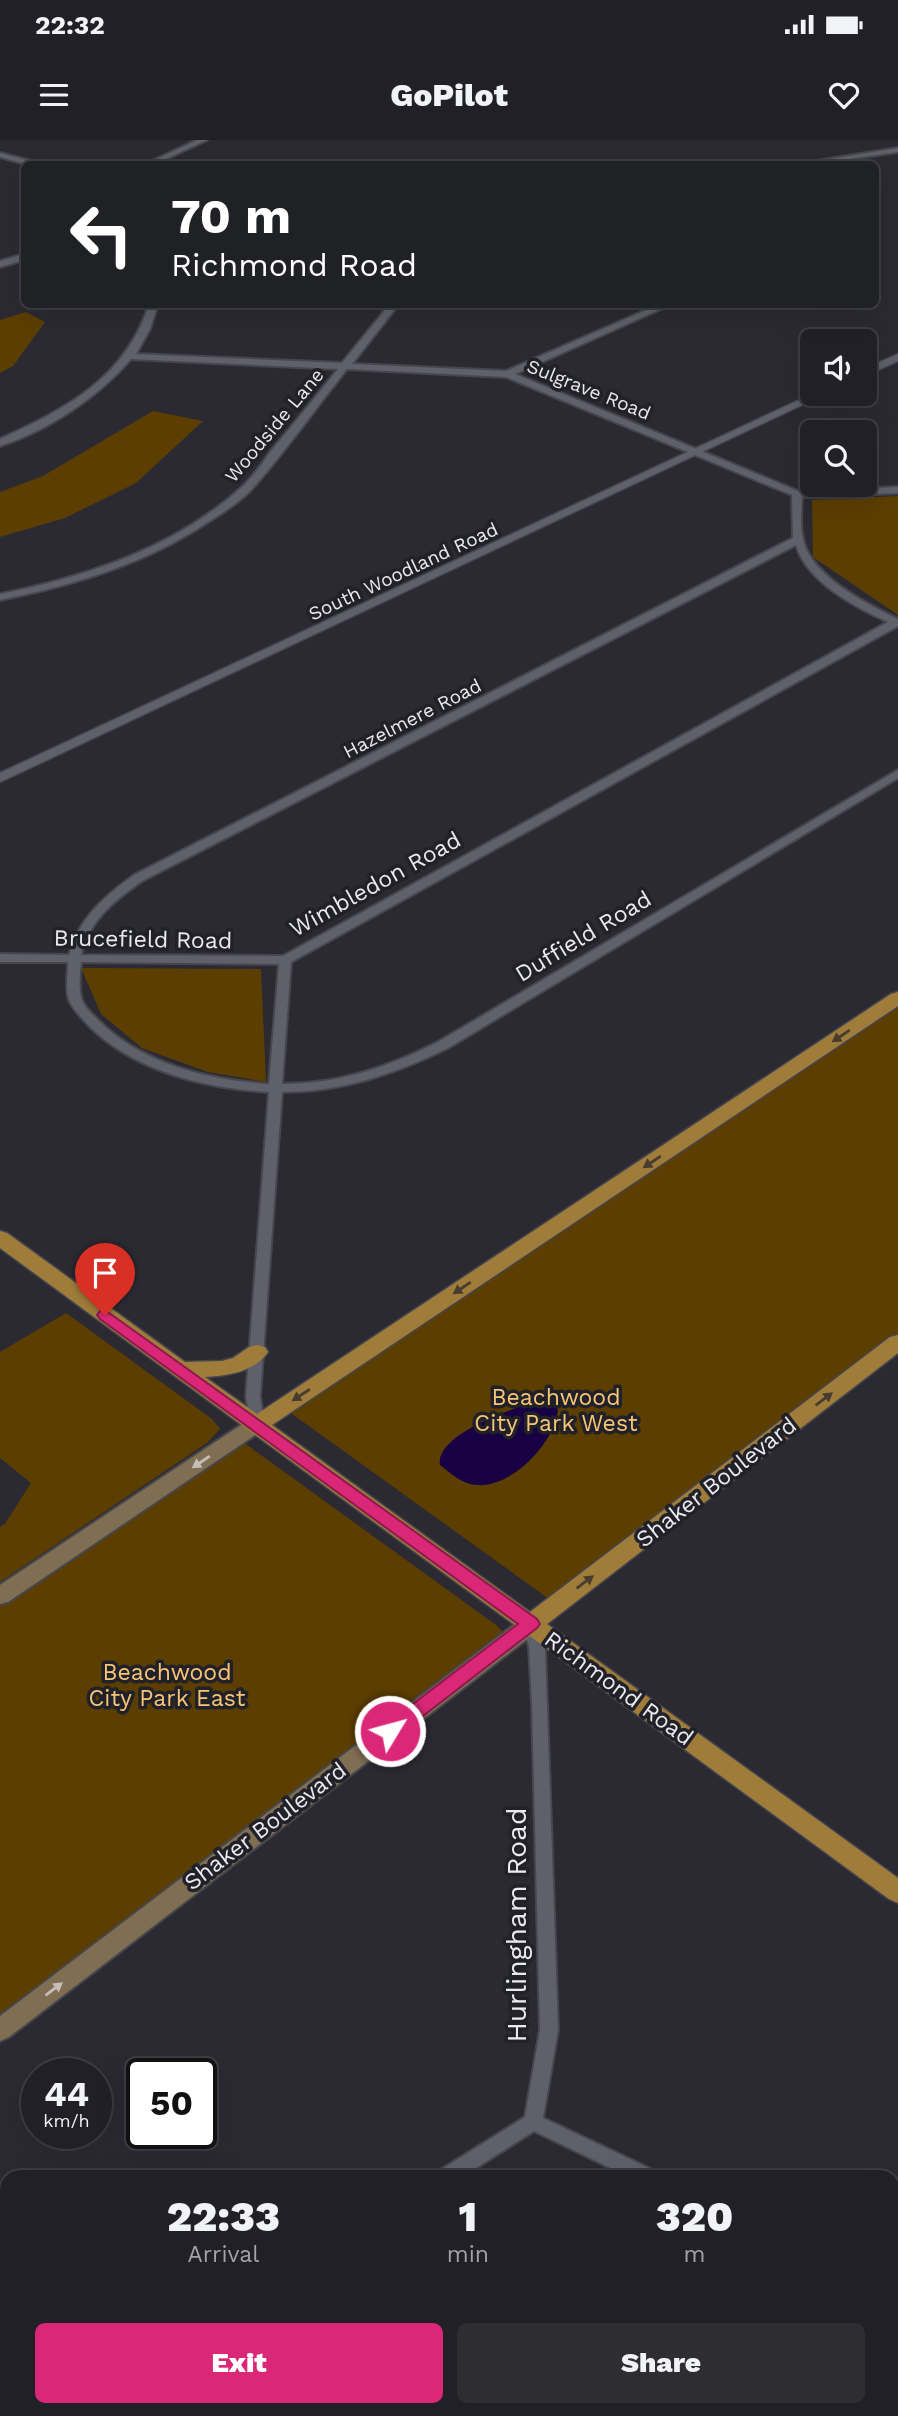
<!DOCTYPE html>
<style>
:root{--surface:#202026;--page:#2d2d32;--text:#f1f3f6;--muted:#a2a3a7;--line:#3d3e43;--accent:#db2777}
body{margin:0;font-family:"Work Sans",sans-serif;background:var(--page);color:var(--text);height:100vh;display:flex;flex-direction:column;font-size:26px;white-space:nowrap}
*{box-sizing:border-box;margin:0}
p{font-size:23px;color:var(--muted)}
.icon{flex:none;width:38px;height:38px;fill:none;stroke:currentColor;stroke-width:2;stroke-linecap:round;stroke-linejoin:round}
.map{position:relative;flex:1;overflow:hidden}
.details{position:absolute;left:0px;top:2030px;width:900px;height:247px;display:flex;flex-direction:column;background:var(--surface);border-radius:21px 21px 0 0;box-shadow:0 7px 28px #0002,0 0 0 2px var(--line)}
.details>*{flex:none}
.guide{position:absolute;left:21px;top:21px;width:858px;height:147px;border-radius:10px;box-shadow:0 7px 28px #0002,0 0 0 2px var(--line);background:#202124;color:#fff;overflow:hidden}
.buttons{position:absolute;left:800px;top:189px;display:grid;gap:14px}
.buttons a{display:grid;place-items:center;width:77px;height:77px;border-radius:10px;background:var(--surface);box-shadow:0 7px 28px #0002,0 0 0 2px var(--line);font-size:35px}
.speed{position:absolute;left:21px;top:1918px;display:flex;gap:14px;font-size:35px;font-weight:700;text-align:center}
.speed>*{display:grid;place-content:center;width:91px;height:91px;border-radius:50%;background:var(--surface);box-shadow:0 7px 28px #0002,0 0 0 2px var(--line);line-height:1}
.speed small{font-size:18px;font-weight:400}
.speed .limit{border:4px solid #111;border-radius:10px;background:#fff;color:#111}
.pin{position:absolute;display:grid;place-items:center;width:60px;height:60px;color:#fff;margin:-72px -30px;border-radius:50% 50% 50% 0;rotate:-45deg;box-shadow:0 0 7px #0007}
.pin .icon{rotate:45deg}
.me{position:absolute;width:77px;margin:-38px;rotate:53deg;stroke-linejoin:round;filter:drop-shadow(0 0 5px #0008)}
.turn{display:flex;align-items:center;gap:24px;height:147px;padding:0 35px;font-size:32px}
.turn .icon{width:91px;height:91px;stroke-width:2.5}
.turn b{display:block;font-size:49px;line-height:60px}
.eta{display:flex;justify-content:space-evenly;align-items:center;height:119px;text-align:center}
.eta b{font-size:42px;font-weight:800;line-height:49px}
.cta{display:flex;gap:14px;margin-top:auto;padding:14px 35px}
.cta a{flex:1;height:80px;border-radius:10px;background:var(--accent);color:#fff;font-size:28px;font-weight:800;line-height:80px;text-align:center}
.cta a+a{background:var(--page);color:var(--text)}
.status{display:flex;justify-content:space-between;align-items:center;height:49px;padding:0 35px;background:var(--surface);direction:ltr}
.status svg{height:19px;fill:currentColor}
header{display:flex;justify-content:space-between;align-items:center;height:91px;padding:0 35px;background:var(--surface);font-size:32px;font-weight:800}
.map>svg:first-child{display:block}
</style>
<div class="status"><b>22:32</b><svg viewBox="0 0 49 12"><path d="M0 12V9h3v3zM5 12V6h3v6zM10 12V3h3v9zM15 12V0h3v12zM26 1h20v11H26zM47 4h2v5h-2z"/></svg></div>
<header><svg class="icon" aria-label="menu" viewBox="0 0 24 24"><path d="M4 6h16M4 12h16M4 18h16"/></svg>GoPilot<svg class="icon" aria-label="heart" viewBox="0 0 24 24"><path d="M12 20l-8-8c-3-5 5-10 8-4 3-6 11-1 8 4z"/></svg></header>
<div class="map">
<svg width="898" height="2276" viewBox="0 0 898 2276">
<rect width="100%" height="100%" fill="#2b2a33"/>
<g fill="#5c3e01">
<polygon points="26,172 45,182 13,226 0,233 0,180"/>
<polygon points="153,271 203,281 136,343 65,378 0,397 0,352 43,336"/>
<polygon points="898,356 898,475 813,417 812,360"/>
<polygon points="81,828 261,829 266,942 208,932 142,908 101,874"/>
<polygon points="898,858 898,1202 556,1464 288,1271"/>
<polygon points="66,1173 212,1279 220,1289 207,1303 0,1442 0,1387 5,1384 31,1343 0,1318 0,1212"/>
<polygon points="243,1302 496,1485 502,1491 501,1495 0,1877 0,1461"/>
</g>
<path fill="#170043" d="M544,1260L554,1264L558,1270C555,1302 512,1348 477,1345C461,1344 452,1334 440,1325C434,1294 519,1265 544,1260Z"/>
<g fill="none" stroke-linecap="round" stroke-linejoin="round">
<g stroke="#46464d" stroke-width="4">
<g id="minor">
<polygon points="197,0 207,0 155,24 146,24"/>
<polygon points="898,8 898,12 815,24 798,24"/>
<polygon points="0,13 35,22 36,24 25,24 0,17"/>
<polygon points="24,114 24,120 0,127 0,121"/>
<path d="M149,164H158L150,189L136,214L342,223L390,164H399L352,224L506,231L660,164H672L515,234L798,351L898,347V353L802,357C801,375 799,394 807,411C822,441 868,465 898,479V486L291,822L282,944C339,944 388,927 438,902L898,630V638L448,908C395,934 341,952 282,952L260,1256L264,1284L257,1289L250,1284L246,1256L269,952C205,948 136,932 89,886C82,878 73,870 69,860C65,849 68,834 68,822H0V814L69,815C78,779 105,756 134,735L793,398L792,355L506,237L347,229C315,269 285,312 251,350C239,362 223,373 208,382C145,424 74,445 0,460V454C86,437 174,408 241,348C252,338 262,324 271,311C294,284 316,256 338,229L131,219C98,257 49,290 0,306V299C66,269 126,238 149,164ZM796,405C807,442 855,467 888,482L283,816L81,815C89,780 115,760 142,741ZM81,822L279,824L269,944C209,940 144,925 99,881C93,875 85,868 82,860C78,849 80,834 81,822Z"/>
<polygon points="531,1478 537,1480 545,1507 558,1890 543,1978 655,2031 657,2037 629,2037 534,1991 462,2037 437,2037 439,2031 525,1977 540,1890 532,1563 529,1507 523,1484 525,1480"/>
<rect x="314" y="2270" width="20" height="6"/>
<rect x="779" y="2270" width="20" height="6"/>
</g>
</g>
<g stroke="#46464d" stroke-width="3">
<g id="tertiary">
<polygon points="898,214 898,221 864,236 864,229"/>
<polygon points="812,254 825,254 0,642 0,633"/>
</g>
</g>
<g stroke="#46464d" stroke-width="4">
<g id="secondary">
<polygon points="257,1277 264,1279 267,1284 264,1289 8,1462 0,1464 0,1445 250,1279"/>
<polygon points="531,1476 539,1478 542,1484 539,1490 9,1897 0,1901 0,1876 523,1478"/>
</g>
</g>
<g stroke="#46464d" stroke-width="3">
<path id="primary" d="M898,852V866L272,1285L530,1472L890,1197L898,1195V1213L547,1484L898,1738V1763L889,1759L0,1108V1091L7,1093L185,1222L222,1221L233,1218L249,1207L257,1205L265,1207L268,1212C255,1232 227,1236 205,1237L257,1274L891,854Z"/>
</g>
<use href="#minor" fill="#60606a" fill-rule="evenodd"/>
<use href="#tertiary" fill="#60606a" fill-rule="evenodd"/>
<use href="#secondary" fill="#806e52" fill-rule="evenodd"/>
<use href="#primary" fill="#9f7c39" fill-rule="evenodd"/>
</g>
<defs><path id="oneway-solid" d="M-6-.8H1V-3.2L6.5 0L1 3.2V.8H-6Z" transform="scale(1.75)"/></defs>
<g fill="#473c2e">
<use href="#oneway-solid" transform="translate(841 896) rotate(146)"/>
<use href="#oneway-solid" transform="translate(652 1022) rotate(146)"/>
<use href="#oneway-solid" transform="translate(462 1148) rotate(146)"/>
<use href="#oneway-solid" transform="translate(301 1255) rotate(147)"/>
<use href="#oneway-solid" transform="translate(824 1259) rotate(-37)"/>
<use href="#oneway-solid" transform="translate(585 1442) rotate(-37)"/>
</g>
<g fill="#c4beb7">
<use href="#oneway-solid" transform="translate(201 1322) rotate(146)"/>
<use href="#oneway-solid" transform="translate(54 1849) rotate(-37)"/>
</g>
<polygon fill="#db2777" stroke="#8e194d" stroke-width="2" points="105,1170 537,1479 540,1484 537,1488 397,1596 390,1598 384,1596 381,1591 384,1586 518,1484 100,1179 97,1175 100,1171"/>
<g text-anchor="middle" stroke-width="7" stroke-linejoin="round" paint-order="stroke">
<g font-size="19" fill="#e9e9ee" stroke="#212129">
<text transform="translate(589 249) rotate(22)" y="7">Sulgrave Road</text>
<text transform="translate(274 285) rotate(-50)" y="7">Woodside Lane</text>
<text transform="translate(403 431) rotate(-25)" y="7">South Woodland Road</text>
<text transform="translate(412 578) rotate(-27)" y="7">Hazelmere Road</text>
</g>
<g font-size="23" fill="#e9e9ee" stroke="#212129">
<text transform="translate(375 744) rotate(-29)" y="8">Wimbledon Road</text>
<text transform="translate(583 796) rotate(-31)" y="8">Duffield Road</text>
<text transform="translate(143 799) rotate(1)" y="8">Brucefield Road</text>
<text transform="translate(716 1342) rotate(-38)" y="8">Shaker Boulevard</text>
<text transform="translate(619 1548) rotate(36)" y="8">Richmond Road</text>
<text transform="translate(265 1686) rotate(-37)" y="8">Shaker Boulevard</text>
</g>
<g font-size="23" fill="#f8c575" stroke="#212129">
<text x="556" y="1265">Beachwood<tspan x="556" dy="26">City Park West</tspan></text>
<text x="167" y="1540">Beachwood<tspan x="167" dy="26">City Park East</tspan></text>
</g>
<g font-size="28" fill="#e9e9ee" stroke="#212129">
<text transform="translate(516 1785) rotate(-90)" y="10">Hurlingham Road</text>
</g>
</g>
</svg>
<div class="buttons">
<a><svg class="icon" aria-label="sound" viewBox="0 0 24 24"><path d="M4 9h4l5-4v14l-5-4H4zM17 9q2 3 0 6"/></svg></a>
<a><svg class="icon" aria-label="search" viewBox="0 0 24 24"><circle cx="10" cy="10" r="6"/><path d="M15 15l6 6"/></svg></a>
</div>
<div class="speed"><div>44<small>km/h</small></div><div class="limit">50</div></div>
<div class="pin" style="left:105px;top:1175px;background:#d93025"><svg class="icon" aria-label="arrive" viewBox="0 0 24 24"><path d="M6 21V4h12l-3 4 3 4H6"/></svg></div>
<svg class="me" style="left:390px;top:1591px" viewBox="-20 -20 40 40"><circle r="17" fill="#db2777" stroke="#fff" stroke-width="3"/><path d="M0-11L8 9 0 5-8 9z" fill="#fff"/></svg>
<div class="guide">
<div class="turn"><svg class="icon" aria-label="left" viewBox="0 0 24 24"><path d="M17 20v-9H6M10 6l-5 5 5 5"/></svg><div><b>70 m</b>Richmond Road</div></div>
</div>
<section class="details">
<div class="eta">
<div><b>22:33</b><p>Arrival</p></div>
<div><b>1</b><p>min</p></div>
<div><b>320</b><p>m</p></div>
</div>
<div class="cta"><a>Exit</a><a>Share</a></div>
</section>
</div>
